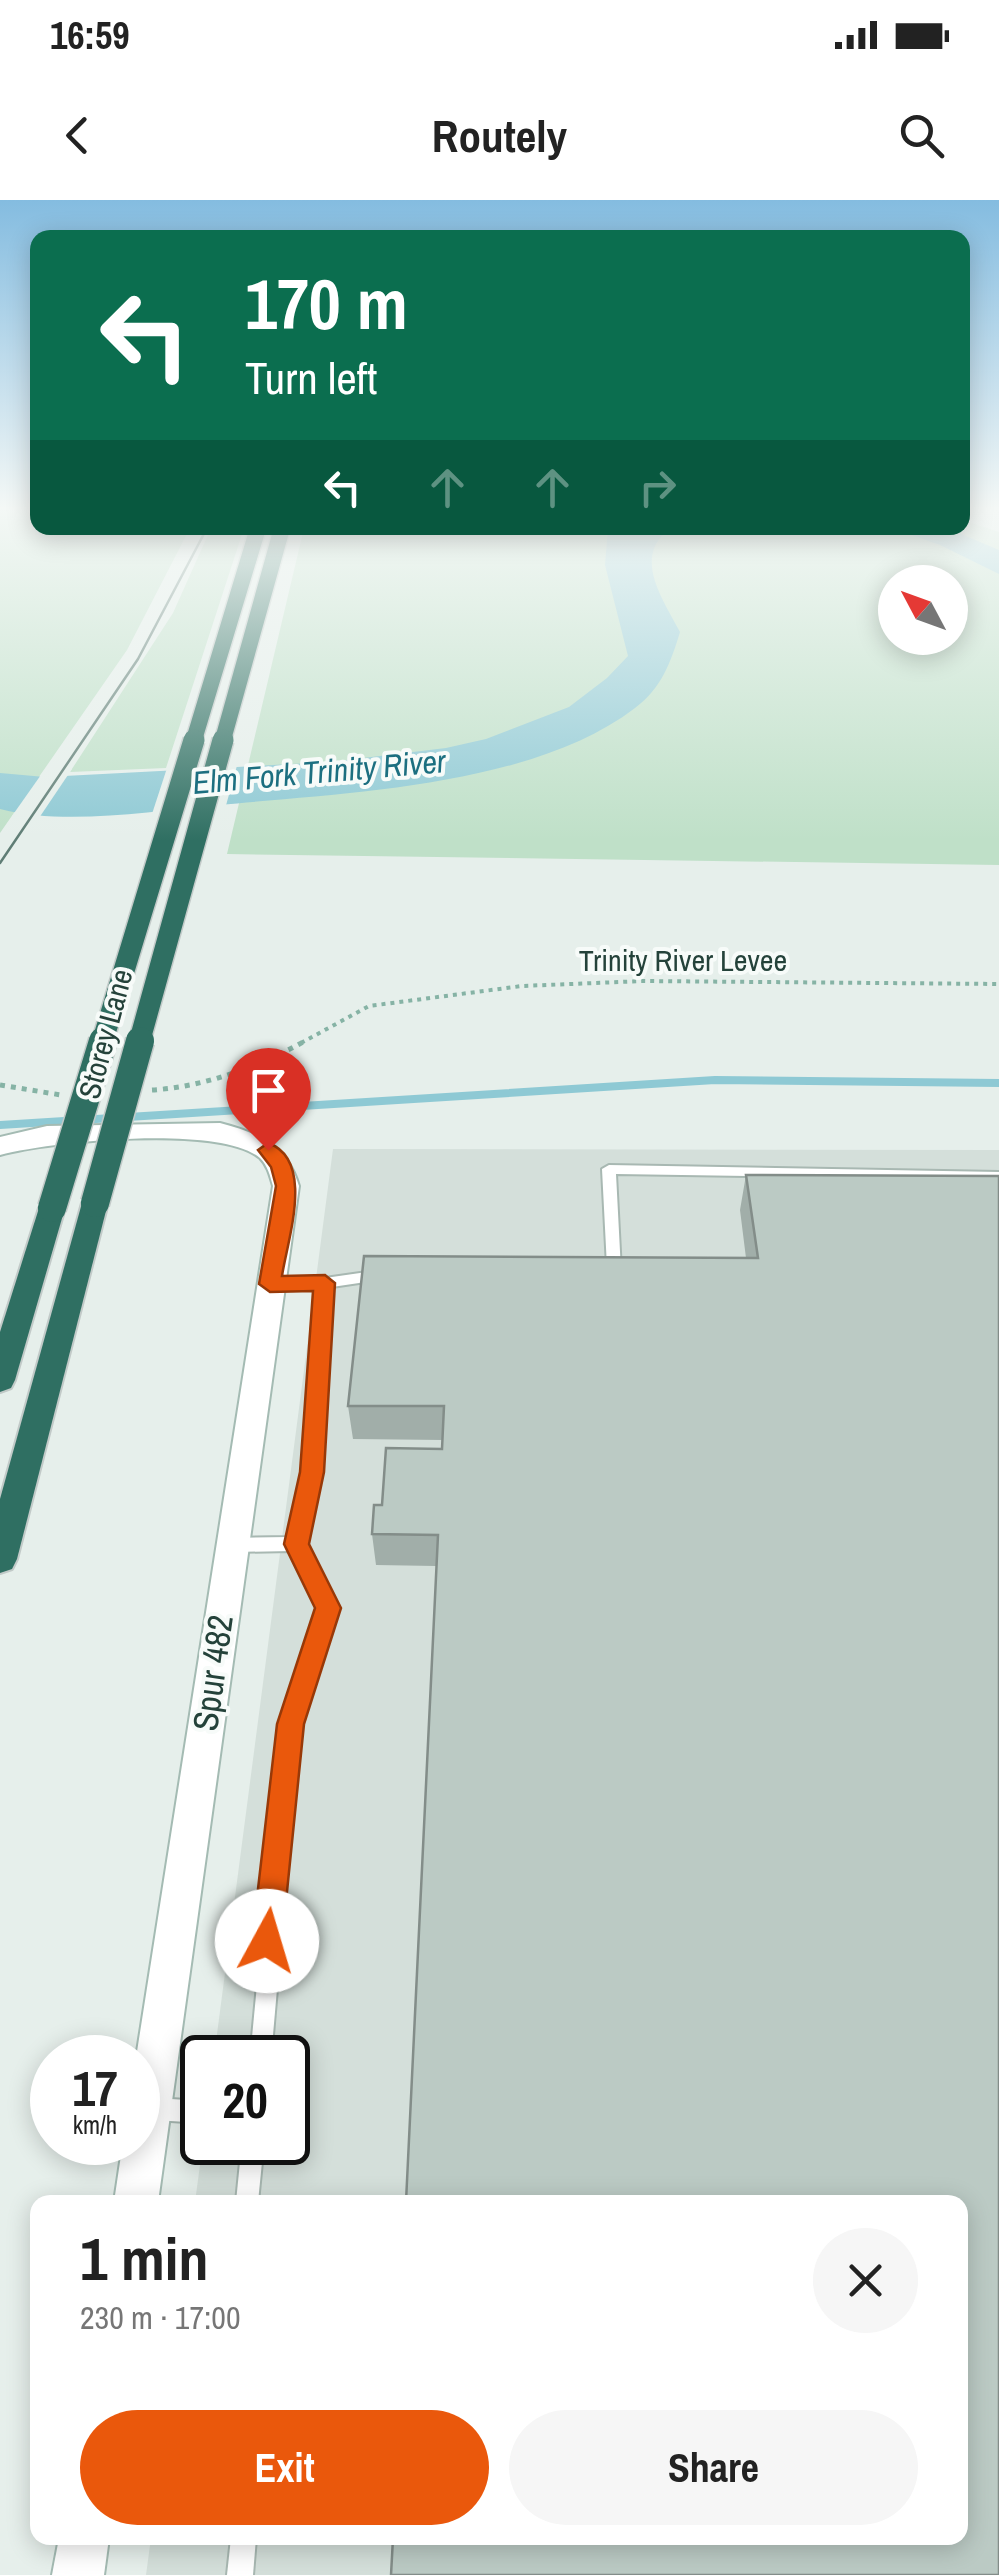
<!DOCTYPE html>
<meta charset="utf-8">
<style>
:root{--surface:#fff;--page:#f6f6f6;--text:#222;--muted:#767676;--accent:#ea580c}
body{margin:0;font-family:"Archivo Narrow",sans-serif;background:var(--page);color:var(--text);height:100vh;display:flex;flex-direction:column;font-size:38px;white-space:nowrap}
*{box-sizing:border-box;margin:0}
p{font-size:32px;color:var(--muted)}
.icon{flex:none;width:55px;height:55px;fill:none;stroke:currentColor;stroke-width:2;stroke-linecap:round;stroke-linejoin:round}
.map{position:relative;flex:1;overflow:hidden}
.panel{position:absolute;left:30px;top:1995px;width:938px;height:350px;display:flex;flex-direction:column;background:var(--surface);border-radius:20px;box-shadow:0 5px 25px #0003}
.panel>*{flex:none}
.top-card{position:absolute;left:30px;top:30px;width:940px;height:305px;border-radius:20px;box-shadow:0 5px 25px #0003;background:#0b6e4f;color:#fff;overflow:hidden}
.needle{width:65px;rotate:311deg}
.controls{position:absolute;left:878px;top:365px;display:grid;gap:20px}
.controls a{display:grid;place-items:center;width:90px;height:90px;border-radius:50%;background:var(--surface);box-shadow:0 5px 25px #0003;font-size:50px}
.speed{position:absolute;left:30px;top:1835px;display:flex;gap:20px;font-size:50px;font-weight:700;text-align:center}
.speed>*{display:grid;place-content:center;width:130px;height:130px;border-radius:50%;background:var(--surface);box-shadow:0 5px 25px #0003;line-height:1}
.speed small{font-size:25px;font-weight:400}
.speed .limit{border:5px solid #111;border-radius:15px;background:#fff;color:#111}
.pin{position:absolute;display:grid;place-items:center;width:85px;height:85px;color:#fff;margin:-102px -42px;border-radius:50% 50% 50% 0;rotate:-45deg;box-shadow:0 0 10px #0007}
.pin .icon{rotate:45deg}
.me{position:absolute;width:110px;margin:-55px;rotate:6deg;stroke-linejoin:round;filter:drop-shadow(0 0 8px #0008)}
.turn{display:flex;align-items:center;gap:35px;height:210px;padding:0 50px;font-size:45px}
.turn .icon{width:130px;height:130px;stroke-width:2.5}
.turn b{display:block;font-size:70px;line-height:85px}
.lanes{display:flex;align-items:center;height:95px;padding:0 50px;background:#0003;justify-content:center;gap:50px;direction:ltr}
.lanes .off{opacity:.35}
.round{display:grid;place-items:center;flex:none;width:105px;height:105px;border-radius:52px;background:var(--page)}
.head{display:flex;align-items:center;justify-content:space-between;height:170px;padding:0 50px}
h1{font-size:60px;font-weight:700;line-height:75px}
.cta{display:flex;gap:20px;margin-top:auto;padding:20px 50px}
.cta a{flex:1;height:115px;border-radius:60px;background:var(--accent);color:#fff;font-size:40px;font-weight:700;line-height:115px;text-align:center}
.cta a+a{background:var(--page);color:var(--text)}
.status{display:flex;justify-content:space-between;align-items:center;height:70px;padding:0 50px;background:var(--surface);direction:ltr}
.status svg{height:28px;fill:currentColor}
header{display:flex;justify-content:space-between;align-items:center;height:130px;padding:0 50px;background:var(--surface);font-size:45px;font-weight:700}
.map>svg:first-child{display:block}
</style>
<div class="status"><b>16:59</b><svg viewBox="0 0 49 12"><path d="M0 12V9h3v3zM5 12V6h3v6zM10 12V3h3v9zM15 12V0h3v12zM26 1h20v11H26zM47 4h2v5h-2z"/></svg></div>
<header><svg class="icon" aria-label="back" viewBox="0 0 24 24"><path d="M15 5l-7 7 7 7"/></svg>Routely<svg class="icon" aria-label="search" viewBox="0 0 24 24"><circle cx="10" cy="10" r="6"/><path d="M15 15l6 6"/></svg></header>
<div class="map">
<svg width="999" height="2375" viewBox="0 0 999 2375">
<rect width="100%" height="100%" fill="#e6efeb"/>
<polygon fill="#d4dfda" points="333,949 999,950 999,2375 146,2375 151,2338 960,2338 960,2002 195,2002 203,1943 288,1942 288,1858 214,1857"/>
<g fill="#bfe0c8" fill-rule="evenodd">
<polygon points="0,309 37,309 38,328 190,328 127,450 0,633"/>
<path d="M963,320L999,332V665L227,654L304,328H962ZM895,382H950V438H895Z"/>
<polygon points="211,328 244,328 166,568 70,572 173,413"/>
</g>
<g fill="#8ec9d4">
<path d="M608,328H671C631,356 663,399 680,432C671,462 661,489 635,508C532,587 344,593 219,605C151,611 66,626 0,609V573L45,577L330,562L446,548L486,539L569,507L607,478L628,456L605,365Z"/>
<polygon points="891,328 947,328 999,350 999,374 940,345"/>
</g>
<g fill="#e6efeb">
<polygon points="238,562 225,609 151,617 168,565"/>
<polygon points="72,569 39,618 12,616 43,572"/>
</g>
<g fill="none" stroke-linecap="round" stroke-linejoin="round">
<polyline stroke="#8ec9d4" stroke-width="8" points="0,925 715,880 999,883"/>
<g stroke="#a8b8b2" stroke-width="4">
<g id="service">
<polygon points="609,965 999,972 999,980 616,974 621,1071 619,1075 609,1076 602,1071 607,1067 602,969"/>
<polygon points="381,1070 386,1071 388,1075 386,1079 332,1087 320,1273 304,1344 336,1408 300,1524 271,1858 250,1858 282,1524 319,1408 291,1351 232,1352 226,1350 224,1345 226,1340 232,1338 289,1337 304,1273 318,1088 270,1089 263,1084 270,1079 325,1078"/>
<polygon points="155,1898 202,1901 202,1923 155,1920 147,1917 144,1909 147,1901"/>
<polygon points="242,1942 264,1942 258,2002 236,2002"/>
<polygon points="231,2338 256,2338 253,2375 227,2375"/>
</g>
</g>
<g stroke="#a4bbb3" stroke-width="4">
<g id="secondary">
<path d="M220,923C259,933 287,946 299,986L158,2002H114L123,1942H138L136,1858L273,986C270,976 268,966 260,958C220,924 51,941 0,955V937L47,926Z"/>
<polygon points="59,2338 109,2338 104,2375 52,2375"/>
</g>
</g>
<g stroke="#c2cac8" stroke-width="4">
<g id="motorway">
<polygon points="95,994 108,1003 17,1359 12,1369 0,1373 0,1299 82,1003"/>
<polygon points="52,999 65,1008 15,1180 11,1188 0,1192 0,1132 39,1008"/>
</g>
</g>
<polyline stroke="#86b3a5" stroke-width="4" stroke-dasharray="4 5" stroke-linecap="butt" points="301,843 369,806 522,786 643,781 999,784"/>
<g stroke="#86b3a5" stroke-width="5" stroke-dasharray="5 6" stroke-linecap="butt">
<polyline points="0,885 61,895"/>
<path d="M152,890C205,887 259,866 305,841"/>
</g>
<use href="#service" fill="#fff" fill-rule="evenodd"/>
<use href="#secondary" fill="#fff" fill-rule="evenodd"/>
<use href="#motorway" fill="#2f6f62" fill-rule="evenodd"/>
<polyline stroke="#5f7d75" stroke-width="2.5" points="0,663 138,459 207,328"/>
<g stroke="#c2cac8" stroke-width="19" stroke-linecap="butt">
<g id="motorway-bridge-far2">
<polyline points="193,543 258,328"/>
<polyline points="222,543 282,328"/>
</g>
</g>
<g stroke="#c2cac8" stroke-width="24" stroke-linecap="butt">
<g id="motorway-bridge-far1">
<polyline points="102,843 194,540"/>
<polyline points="139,843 223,540"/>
</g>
</g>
<g stroke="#c2cac8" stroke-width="31" stroke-linecap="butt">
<g id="motorway-bridge">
<polyline points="95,1003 140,841"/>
<polyline points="52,1008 103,841"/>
</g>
</g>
<use href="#motorway-bridge-far2" stroke="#2f6f62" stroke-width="16"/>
<use href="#motorway-bridge-far1" stroke="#2f6f62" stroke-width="21"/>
<use href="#motorway-bridge" stroke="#2f6f62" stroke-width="28"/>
</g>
<polygon fill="#a1aea9" points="746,975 999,976 436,1366 376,1365 372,1334 382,1305 442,1249 443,1240 353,1239 348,1206 746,1058 740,1010"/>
<polygon fill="#bbcac4" stroke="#838d89" stroke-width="2.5" points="746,975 999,976 999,2375 391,2375 393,2338 960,2338 960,2002 406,2002 438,1335 372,1334 374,1305 382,1305 386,1248 442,1249 444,1206 348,1206 364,1056 758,1058"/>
<linearGradient id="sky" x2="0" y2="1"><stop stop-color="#84bce0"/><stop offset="0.48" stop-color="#f4f8f6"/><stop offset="1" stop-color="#f4f8f6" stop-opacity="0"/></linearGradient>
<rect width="999" height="641" fill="url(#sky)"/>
<path fill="#ea580c" stroke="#983908" stroke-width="2.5" d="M268,943C316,960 287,1041 282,1076L325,1075L335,1083L324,1272L309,1344L341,1408L304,1524L282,1741L278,1752L267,1756L257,1752L252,1741L277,1524L315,1408L284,1344L300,1272L313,1091L270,1092L259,1084L276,986L271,967L258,950Z"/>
<g text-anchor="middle" stroke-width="8" stroke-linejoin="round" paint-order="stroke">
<g font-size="30" fill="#24423a" stroke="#f7fbf9">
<text x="683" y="771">Trinity River Levee</text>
<text transform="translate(106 834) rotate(-75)" y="10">Storey Lane</text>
</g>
<g font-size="32" font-style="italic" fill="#1c6f80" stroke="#f7fbf9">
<text transform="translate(319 572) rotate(-5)" y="11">Elm Fork Trinity River</text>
</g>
<g font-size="35" fill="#24423a" stroke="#f7fbf9">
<text transform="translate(213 1473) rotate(-82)" y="12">Spur 482</text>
</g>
</g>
</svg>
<div class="controls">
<a><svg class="needle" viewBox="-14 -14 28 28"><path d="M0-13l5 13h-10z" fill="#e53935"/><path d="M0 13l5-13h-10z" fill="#767676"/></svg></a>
</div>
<div class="speed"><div>17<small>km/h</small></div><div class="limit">20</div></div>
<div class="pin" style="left:268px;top:950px;background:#d93025"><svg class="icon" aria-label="arrive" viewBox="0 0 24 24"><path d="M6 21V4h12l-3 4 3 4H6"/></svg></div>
<svg class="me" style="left:267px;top:1741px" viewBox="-20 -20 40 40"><circle r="19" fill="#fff"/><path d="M0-13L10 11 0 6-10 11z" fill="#ea580c"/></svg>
<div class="top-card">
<div class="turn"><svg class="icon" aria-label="left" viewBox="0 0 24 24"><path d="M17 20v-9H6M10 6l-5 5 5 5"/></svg><div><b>170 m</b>Turn left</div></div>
<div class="lanes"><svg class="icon" aria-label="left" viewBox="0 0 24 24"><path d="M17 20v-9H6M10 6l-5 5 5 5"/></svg><svg class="icon off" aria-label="ahead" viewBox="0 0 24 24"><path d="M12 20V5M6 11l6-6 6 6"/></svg><svg class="icon off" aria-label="ahead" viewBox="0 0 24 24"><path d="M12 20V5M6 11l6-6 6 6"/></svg><svg class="icon off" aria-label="right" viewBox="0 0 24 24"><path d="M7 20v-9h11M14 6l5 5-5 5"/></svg></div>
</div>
<section class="panel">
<div class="head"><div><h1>1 min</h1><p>230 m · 17:00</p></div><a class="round"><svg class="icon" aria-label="close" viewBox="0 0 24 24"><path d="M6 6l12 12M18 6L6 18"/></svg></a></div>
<div class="cta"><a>Exit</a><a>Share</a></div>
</section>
</div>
